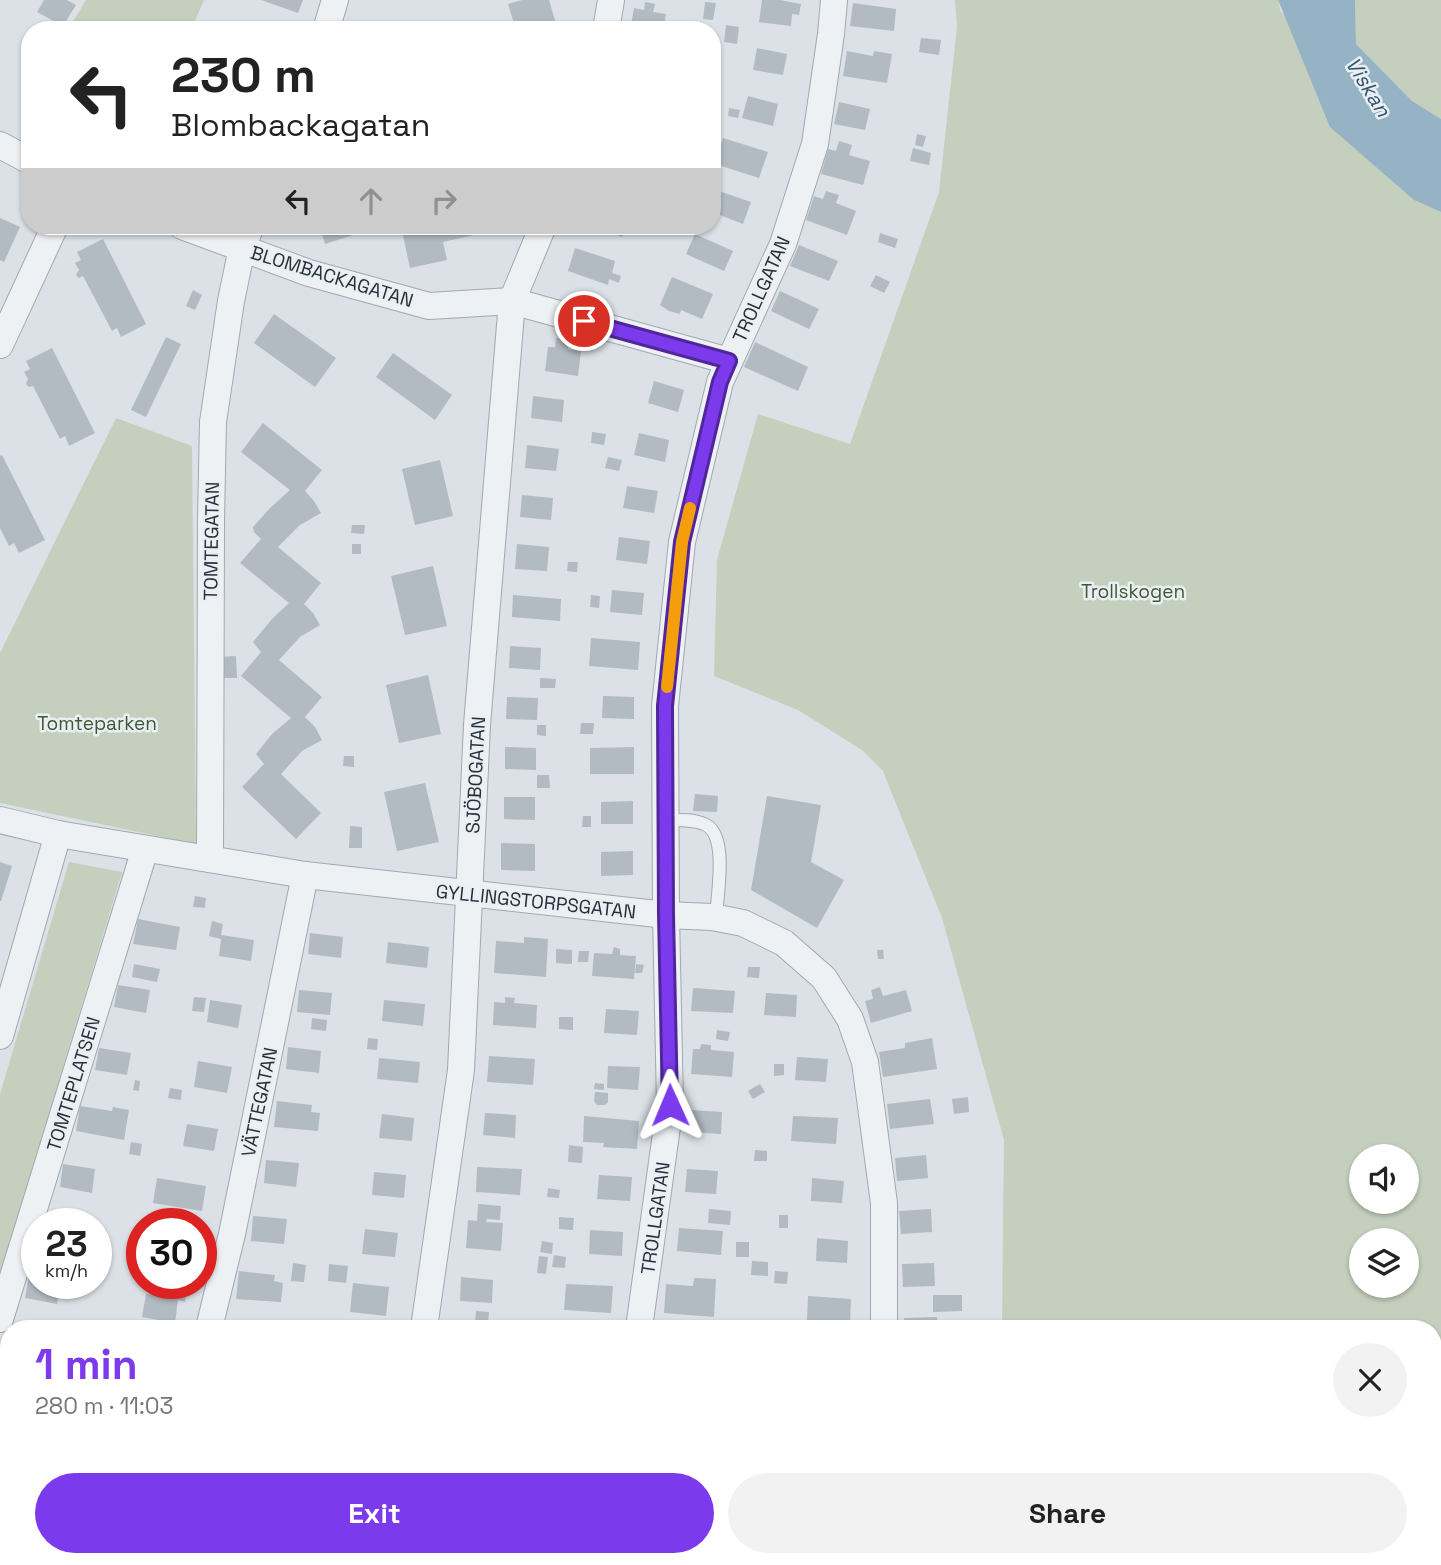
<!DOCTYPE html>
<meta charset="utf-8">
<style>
:root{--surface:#fff;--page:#f2f2f2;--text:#222;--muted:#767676;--accent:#7c3aed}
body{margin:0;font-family:"Space Grotesk",sans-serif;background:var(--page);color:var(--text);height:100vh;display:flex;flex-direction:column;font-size:26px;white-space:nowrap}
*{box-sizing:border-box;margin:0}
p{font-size:23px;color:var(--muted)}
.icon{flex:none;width:38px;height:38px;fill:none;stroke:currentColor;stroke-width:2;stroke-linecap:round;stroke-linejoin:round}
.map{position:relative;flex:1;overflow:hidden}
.details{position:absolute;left:0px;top:1320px;width:1442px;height:247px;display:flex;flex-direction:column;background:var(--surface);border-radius:28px 28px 0 0;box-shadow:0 2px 5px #0004}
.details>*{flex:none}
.top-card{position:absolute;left:21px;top:21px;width:700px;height:214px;border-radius:28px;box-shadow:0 2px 5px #0004;background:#fff;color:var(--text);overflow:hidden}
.tools{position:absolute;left:1349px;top:1144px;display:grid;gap:14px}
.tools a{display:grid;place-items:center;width:70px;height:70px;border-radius:50%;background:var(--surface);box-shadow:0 2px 5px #0004;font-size:35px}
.speed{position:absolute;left:21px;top:1208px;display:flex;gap:14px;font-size:35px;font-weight:700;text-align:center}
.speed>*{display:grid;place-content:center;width:91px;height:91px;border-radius:50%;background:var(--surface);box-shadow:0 2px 5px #0004;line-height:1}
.speed small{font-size:18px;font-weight:400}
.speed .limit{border:10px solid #d22;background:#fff;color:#111}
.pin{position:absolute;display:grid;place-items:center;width:60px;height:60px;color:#fff;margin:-30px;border:4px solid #fff;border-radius:50%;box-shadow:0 2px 7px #0007}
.me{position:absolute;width:77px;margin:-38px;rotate:359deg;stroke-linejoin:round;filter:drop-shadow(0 0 5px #0008)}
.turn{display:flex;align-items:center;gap:24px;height:147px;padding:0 35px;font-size:32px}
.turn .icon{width:91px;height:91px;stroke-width:2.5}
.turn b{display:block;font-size:49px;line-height:60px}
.lanes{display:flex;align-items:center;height:66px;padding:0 35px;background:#0003;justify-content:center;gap:35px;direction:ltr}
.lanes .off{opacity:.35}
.round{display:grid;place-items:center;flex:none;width:74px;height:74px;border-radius:37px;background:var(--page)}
.overview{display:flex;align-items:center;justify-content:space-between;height:119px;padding:0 35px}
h1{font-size:42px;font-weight:700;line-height:52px;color:var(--accent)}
.action{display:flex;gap:14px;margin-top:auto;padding:14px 35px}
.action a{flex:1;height:80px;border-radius:42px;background:var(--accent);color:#fff;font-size:28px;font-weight:700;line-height:80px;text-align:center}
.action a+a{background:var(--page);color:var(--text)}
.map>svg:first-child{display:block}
</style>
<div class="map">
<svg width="1441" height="1565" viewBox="0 0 1441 1565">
<rect width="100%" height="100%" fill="#dbe1e6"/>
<polygon fill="#c9d0d7" points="213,1558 343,1558 373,1562 373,1565 212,1565"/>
<g fill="#c4cfbd" fill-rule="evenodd">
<polygon points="86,0 204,0 191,30 68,30"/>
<path d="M955,0H1278L1280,10L1414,200L1441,212V1565H999V1558H1433V1328H1002L1004,1140L942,918L883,771L862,750L798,710L714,676L717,560L758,414L850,444L939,192L957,27ZM1362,1157H1407V1202H1362ZM1362,1241H1407V1286H1362Z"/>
<polygon points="1355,0 1441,0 1441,119 1412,101 1356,44"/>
<polygon points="116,418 192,446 196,844 0,803 0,653"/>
<polygon points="69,862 122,872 0,1276 0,1094"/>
<polygon points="102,1558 204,1558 203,1565 112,1565"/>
</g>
<polygon fill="#96b3c6" points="1278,0 1355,0 1356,44 1412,101 1441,119 1441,212 1414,200 1330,127"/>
<g fill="#b3bbc2">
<polygon points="44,0 67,0 76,5 63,26 37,12"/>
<polygon points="261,0 303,0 298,13"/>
<polygon points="522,0 549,0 558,30 516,30 508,4"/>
<polygon points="762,0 780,0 801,4 799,15 792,14 791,26 759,22"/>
<polygon points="645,2 655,4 653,12 666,14 663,30 630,30 634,8 644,10"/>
<polygon points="705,2 716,3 713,20 703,19"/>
<polygon points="853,3 896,9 894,31 850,26"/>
<polygon points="726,25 739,27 737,44 724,42"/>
<polygon points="921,38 941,40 939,55 919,52"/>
<polygon points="757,48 787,54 783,75 753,70"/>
<polygon points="847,51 873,56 874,51 892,54 887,83 843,76"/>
<polygon points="748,96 778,104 773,126 742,118"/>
<polygon points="839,102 870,109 865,130 834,124"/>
<polygon points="729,108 740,110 738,118 728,116"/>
<polygon points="917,134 926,136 923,147 915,145"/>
<polygon points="723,138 768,152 759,178 715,164"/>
<polygon points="839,141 852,145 849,155 870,161 863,185 821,174 828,149 836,151"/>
<polygon points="913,148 931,153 929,165 910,161"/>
<polygon points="719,191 751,202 743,224 712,212"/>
<polygon points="826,191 839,195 836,203 856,211 847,235 806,220 814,196 823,199"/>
<polygon points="0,218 20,227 4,262 0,260"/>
<polygon points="319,226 361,226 363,232 325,244"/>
<polygon points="401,226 472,226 474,235 443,242 447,260 410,268"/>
<polygon points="591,226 626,226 622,237"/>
<polygon points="880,233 898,239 895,248 878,242"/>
<polygon points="695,234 733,251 724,271 686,254"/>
<polygon points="103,239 146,324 121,337 117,328 112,331 83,276 79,278 76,275 79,270 75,263 81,260 77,252"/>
<polygon points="799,245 838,261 829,281 790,266"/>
<polygon points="575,248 615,261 612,273 621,276 619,283 609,279 608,285 568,271"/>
<polygon points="876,275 890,282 884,293 870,286"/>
<polygon points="672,277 713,294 702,319 681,310 680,314 669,311 660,305"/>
<polygon points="193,290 202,295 195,310 186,306"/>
<polygon points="780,291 819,309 809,329 771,311"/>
<polygon points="274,314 336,358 315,387 254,343"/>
<polygon points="166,337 181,344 146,417 131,410"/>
<polygon points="556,338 569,340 568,349 581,351 578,376 545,371 548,347 555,347"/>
<polygon points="755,342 808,367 798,391 744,367"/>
<polygon points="52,348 95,433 69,446 65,436 60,439 33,386 29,387 26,384 28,379 24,372 30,369 26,361"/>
<polygon points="393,353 452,395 435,420 376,377"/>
<polygon points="654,381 684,390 678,412 648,403"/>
<polygon points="533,396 564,400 562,422 531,418"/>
<polygon points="263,423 322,470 305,491 314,501 321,513 300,525 278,547 321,583 304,604 313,613 320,625 300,637 279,660 322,697 305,717 315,727 322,740 302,751 281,774 321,813 296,839 242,787 264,764 256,754 272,734 291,718 241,676 261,652 253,642 272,619 289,603 240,563 261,539 254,532 253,527 270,508 290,490 241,452"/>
<polygon points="592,432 606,434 604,445 591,443"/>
<polygon points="639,433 669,440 665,462 634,455"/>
<polygon points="527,445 559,449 556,471 525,468"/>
<polygon points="2,455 45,540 19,553 14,543 9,546 0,528 0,456"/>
<polygon points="608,457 622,460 619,471 605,468"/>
<polygon points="440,460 453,516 415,525 402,469"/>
<polygon points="627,486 658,491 654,513 623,508"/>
<polygon points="522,495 553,498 551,520 520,517"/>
<polygon points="352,525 365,525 364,534 351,533"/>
<polygon points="619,537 650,541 647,564 616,560"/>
<rect x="352" y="544" width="9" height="10"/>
<polygon points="517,544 549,547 547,571 515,569"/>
<polygon points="568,562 578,562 577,572 567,571"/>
<polygon points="433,566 447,626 405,635 391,576"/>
<polygon points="612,590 644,593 642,615 610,612"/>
<polygon points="513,595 561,599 560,621 512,617"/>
<polygon points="591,595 600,596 599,608 590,607"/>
<polygon points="591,638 640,642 638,670 589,666"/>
<polygon points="510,646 541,648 540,670 509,668"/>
<polygon points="236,656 237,678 222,678 221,657"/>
<polygon points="428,675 441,734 399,743 386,685"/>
<polygon points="540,678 556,679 555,688 540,688"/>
<polygon points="603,696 634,697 634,719 602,718"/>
<polygon points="507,697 538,698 537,720 506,719"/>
<polygon points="581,723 594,723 593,734 580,734"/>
<polygon points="537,725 546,725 546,736 537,735"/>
<polygon points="505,747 536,748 536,770 505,769"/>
<polygon points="634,747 634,774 590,774 590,748"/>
<polygon points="344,756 354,756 354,767 343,766"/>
<polygon points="537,775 549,775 550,788 537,788"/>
<polygon points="425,783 439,842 397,851 384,792"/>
<polygon points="695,794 718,796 717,812 693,811"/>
<polygon points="767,796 821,805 811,862 844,880 817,928 751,890"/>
<polygon points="504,797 535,797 535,820 504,819"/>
<polygon points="633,801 633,824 601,824 601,802"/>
<polygon points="583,816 591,816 591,827 582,827"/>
<polygon points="350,826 362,827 362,848 349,848"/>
<polygon points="501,843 535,844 535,871 501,870"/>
<polygon points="633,851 633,875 601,876 601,852"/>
<polygon points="0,862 12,866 1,901 0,901"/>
<polygon points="195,896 206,898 205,908 193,907"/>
<polygon points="138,919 180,927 176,950 133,944"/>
<polygon points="212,921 223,924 221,935 254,940 251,961 219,956 221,939 209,936"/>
<polygon points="310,933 343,937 341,958 308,954"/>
<polygon points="524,937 548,939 546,977 494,973 496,941 524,943"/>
<polygon points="388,942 429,947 427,968 386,963"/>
<polygon points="614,947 620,949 620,955 636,956 634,979 592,976 594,953 612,954"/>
<polygon points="556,949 572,950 572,964 556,963"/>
<polygon points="877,950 883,950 884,959 878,959"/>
<polygon points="579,951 589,951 588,962 578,962"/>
<polygon points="134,964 160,969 157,982 132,977"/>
<polygon points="636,964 644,965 642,973 635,973"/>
<polygon points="748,967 760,967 759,978 747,977"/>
<polygon points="118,985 150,990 146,1013 114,1007"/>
<polygon points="880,987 883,996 906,990 912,1011 871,1023 865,1001 873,999 871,990"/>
<polygon points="693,988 735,991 733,1013 691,1011"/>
<polygon points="299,990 332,993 330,1015 297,1012"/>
<polygon points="766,993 797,995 796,1017 764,1015"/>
<polygon points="194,997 206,998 204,1012 192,1011"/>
<polygon points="505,997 515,998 514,1003 537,1005 536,1028 493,1025 494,1002 505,1003"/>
<polygon points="210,1000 242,1005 238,1028 207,1022"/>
<polygon points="384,1000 425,1004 423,1026 382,1021"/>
<polygon points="606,1009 639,1011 637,1035 604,1033"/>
<polygon points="559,1017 573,1017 573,1030 559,1029"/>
<polygon points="312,1018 327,1020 326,1031 311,1029"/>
<polygon points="717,1030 730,1032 728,1041 716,1039"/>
<polygon points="368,1038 378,1039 377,1050 367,1049"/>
<polygon points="932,1038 937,1069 883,1077 879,1052 905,1048 905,1043"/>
<polygon points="701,1044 711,1045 711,1050 734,1052 732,1077 691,1074 693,1049 700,1049"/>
<polygon points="288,1047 321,1051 319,1073 286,1069"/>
<polygon points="99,1048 131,1053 127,1075 95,1070"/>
<polygon points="489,1056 535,1059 533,1085 487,1082"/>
<polygon points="797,1057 828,1059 826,1082 795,1080"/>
<polygon points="379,1058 420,1062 418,1083 377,1079"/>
<polygon points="198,1061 232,1067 227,1093 194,1087"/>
<polygon points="774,1064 784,1064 784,1075 774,1076"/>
<polygon points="608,1066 640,1067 638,1090 607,1088"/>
<polygon points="135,1080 140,1081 139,1091 133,1090"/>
<polygon points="595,1083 604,1084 604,1090 594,1089"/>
<polygon points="760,1084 765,1092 753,1099 748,1091"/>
<polygon points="170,1088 182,1090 181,1100 168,1098"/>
<polygon points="595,1092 608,1093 608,1102 605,1105 597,1105 594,1101"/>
<polygon points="968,1097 969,1112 954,1114 952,1099"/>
<polygon points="930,1099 934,1124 890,1129 887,1104"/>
<polygon points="277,1101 312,1105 311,1112 320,1113 318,1131 274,1127"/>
<polygon points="80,1106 112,1111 113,1107 129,1110 124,1140 76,1131"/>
<polygon points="691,1110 722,1112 721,1134 690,1132"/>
<polygon points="485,1113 516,1115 515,1138 483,1135"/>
<polygon points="382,1114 414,1118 412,1141 379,1138"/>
<polygon points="584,1116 639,1121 637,1149 603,1147 604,1143 583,1142"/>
<polygon points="793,1116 838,1118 836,1144 791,1141"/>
<polygon points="187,1124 218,1129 214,1151 183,1146"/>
<polygon points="131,1142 142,1144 140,1156 129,1154"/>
<polygon points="569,1145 583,1147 582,1163 568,1162"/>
<polygon points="755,1150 767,1151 767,1161 754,1161"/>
<polygon points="926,1155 928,1178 897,1181 895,1158"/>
<polygon points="266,1160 299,1163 296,1187 264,1183"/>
<polygon points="63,1164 95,1169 92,1193 60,1187"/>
<polygon points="477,1167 522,1169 520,1195 476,1192"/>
<polygon points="687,1169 718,1171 716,1194 685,1192"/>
<polygon points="374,1172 406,1175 404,1198 372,1195"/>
<polygon points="599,1175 632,1177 630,1201 597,1199"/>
<polygon points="157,1178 206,1186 202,1211 153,1203"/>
<polygon points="812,1178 844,1181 842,1203 811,1201"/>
<polygon points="548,1188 560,1190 559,1198 547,1197"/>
<polygon points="478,1204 501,1206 500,1220 487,1219 486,1222 503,1223 501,1251 466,1248 468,1220 477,1221"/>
<polygon points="709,1209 731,1211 730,1225 708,1223"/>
<polygon points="931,1209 932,1232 901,1234 899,1211"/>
<rect x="779" y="1215" width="9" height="13"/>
<polygon points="253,1216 287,1219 284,1244 251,1241"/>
<polygon points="559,1217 574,1218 573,1230 559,1229"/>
<polygon points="679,1228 723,1231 721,1255 677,1251"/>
<polygon points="365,1229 398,1233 395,1257 362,1254"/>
<polygon points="590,1230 623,1232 622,1256 589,1254"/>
<polygon points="817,1238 848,1241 847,1263 816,1261"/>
<polygon points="542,1241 553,1243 552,1254 540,1252"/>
<rect x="736" y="1242" width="13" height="15"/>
<polygon points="554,1255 566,1257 565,1268 552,1267"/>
<polygon points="539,1256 548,1257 546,1274 537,1273"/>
<polygon points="752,1261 768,1262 768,1276 751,1275"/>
<polygon points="293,1263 306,1265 304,1282 291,1281"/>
<polygon points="934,1263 935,1286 903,1287 902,1264"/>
<polygon points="329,1264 348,1266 346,1283 328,1281"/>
<polygon points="239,1271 275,1275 274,1281 283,1283 281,1302 236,1299"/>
<polygon points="775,1271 788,1272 787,1284 774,1283"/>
<polygon points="29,1275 37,1277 37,1283 60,1283 57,1304 25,1298"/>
<polygon points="461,1277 493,1280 492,1303 460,1301"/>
<polygon points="694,1278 716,1279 714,1317 664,1313 666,1284 693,1286"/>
<polygon points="353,1283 389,1287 386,1316 350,1312"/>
<polygon points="566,1284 613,1286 611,1313 564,1310"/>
<polygon points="157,1286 187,1290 185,1302 178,1300 175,1323 142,1317 146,1294 155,1295"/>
<polygon points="933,1295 962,1295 962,1311 933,1312"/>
<polygon points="808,1296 851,1299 850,1324 807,1321"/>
<polygon points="476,1311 489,1312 488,1325 475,1323"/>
<polygon points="937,1317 937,1328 904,1328 904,1318"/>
<polygon points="2,1379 9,1380 9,1410 0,1408 0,1385"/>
<polygon points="807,1558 821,1559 820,1565 806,1565"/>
</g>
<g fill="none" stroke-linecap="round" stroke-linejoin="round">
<g stroke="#a1a8af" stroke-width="14">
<path id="lane" d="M666,820C678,820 692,819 704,824C729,833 717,895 716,917"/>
</g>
<g stroke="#a1a8af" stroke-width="28">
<g id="street">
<polyline points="326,30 335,0"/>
<polyline points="606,30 611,0"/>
<polyline points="0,145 30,161"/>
<polyline points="182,226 309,273 429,306 512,301 729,361"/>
<polyline points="0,345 55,226"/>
<polyline points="0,820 58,834 305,875 666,915 712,917 743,923 784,943 824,978 850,1019 865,1062 884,1203 884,1328"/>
<polyline points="210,859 211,519 213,422 231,301 242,248 251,226"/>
<polyline points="0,1036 58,834"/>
<polyline points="0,1319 145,849"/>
<polyline points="209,1328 232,1234 305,875"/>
<polyline points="424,1328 461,1070 477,725 512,301 543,226"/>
<polyline points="639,1328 670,1105 666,915 665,706 682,542 720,382 783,244 815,144 831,34 834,0"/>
<polyline points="0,1513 9,1515"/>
<polyline points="442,1558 508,1565"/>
<polyline points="575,1565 577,1558"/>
<polyline points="872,1565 873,1558"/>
</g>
</g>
<use href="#lane" stroke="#eef1f4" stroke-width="12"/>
<use href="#street" stroke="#eef1f4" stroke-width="26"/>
</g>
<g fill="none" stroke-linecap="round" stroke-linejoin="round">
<g stroke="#51269a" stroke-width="18">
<polyline id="route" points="584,321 729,361 720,382 682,542 665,706 666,915 670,1105"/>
</g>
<use href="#route" stroke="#7c3aed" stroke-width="12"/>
<polyline stroke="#f59e0b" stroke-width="12" points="667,687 682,542 690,508"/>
</g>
<g text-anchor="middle" stroke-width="5" stroke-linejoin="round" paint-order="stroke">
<g font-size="19" fill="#26303b" stroke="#eaeff3">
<text transform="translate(332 276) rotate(17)" y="7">BLOMBACKAGATAN</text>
<text transform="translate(761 289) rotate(-66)" y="7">TROLLGATAN</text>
<text transform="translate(211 541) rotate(-89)" y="7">TOMTEGATAN</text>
<text transform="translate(475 775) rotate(-87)" y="7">SJÖBOGATAN</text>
<text transform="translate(536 901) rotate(6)" y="7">GYLLINGSTORPSGATAN</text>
<text transform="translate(73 1084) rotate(-73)" y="7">TOMTEPLATSEN</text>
<text transform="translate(259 1102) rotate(-78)" y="7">VÄTTEGATAN</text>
<text transform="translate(655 1218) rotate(-82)" y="7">TROLLGATAN</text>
</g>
<g font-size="19" fill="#3f5733" stroke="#eaeff3">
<text x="1133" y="598">Trollskogen</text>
<text x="97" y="730">Tomteparken</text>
</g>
<g font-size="21" font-style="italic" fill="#31546e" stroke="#eaeff3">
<text transform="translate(1368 87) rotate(58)" y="7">Viskan</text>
</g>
</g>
</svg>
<div class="tools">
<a><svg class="icon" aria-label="sound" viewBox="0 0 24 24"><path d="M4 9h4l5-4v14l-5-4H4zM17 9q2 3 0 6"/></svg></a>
<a><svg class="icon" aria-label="layers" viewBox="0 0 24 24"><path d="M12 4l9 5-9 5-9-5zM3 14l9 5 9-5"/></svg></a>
</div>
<div class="speed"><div>23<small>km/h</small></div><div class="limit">30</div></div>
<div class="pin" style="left:584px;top:321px;background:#d93025"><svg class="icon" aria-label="arrive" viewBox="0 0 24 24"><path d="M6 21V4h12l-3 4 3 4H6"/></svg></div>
<svg class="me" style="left:670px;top:1105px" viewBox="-20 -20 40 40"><path d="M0-17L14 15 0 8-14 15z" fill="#7c3aed" stroke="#fff" stroke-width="4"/></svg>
<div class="top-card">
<div class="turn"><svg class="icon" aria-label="left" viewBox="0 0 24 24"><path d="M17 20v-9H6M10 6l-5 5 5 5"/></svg><div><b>230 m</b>Blombackagatan</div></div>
<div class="lanes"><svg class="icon" aria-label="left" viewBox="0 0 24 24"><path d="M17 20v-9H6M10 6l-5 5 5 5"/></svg><svg class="icon off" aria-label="ahead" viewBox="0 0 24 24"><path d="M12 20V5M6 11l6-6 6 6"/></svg><svg class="icon off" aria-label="right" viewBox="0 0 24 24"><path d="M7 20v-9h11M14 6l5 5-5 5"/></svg></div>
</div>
<section class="details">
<div class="overview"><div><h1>1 min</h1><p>280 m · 11:03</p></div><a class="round"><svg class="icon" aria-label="close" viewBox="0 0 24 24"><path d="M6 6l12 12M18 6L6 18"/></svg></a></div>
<div class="action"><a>Exit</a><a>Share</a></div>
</section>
</div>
